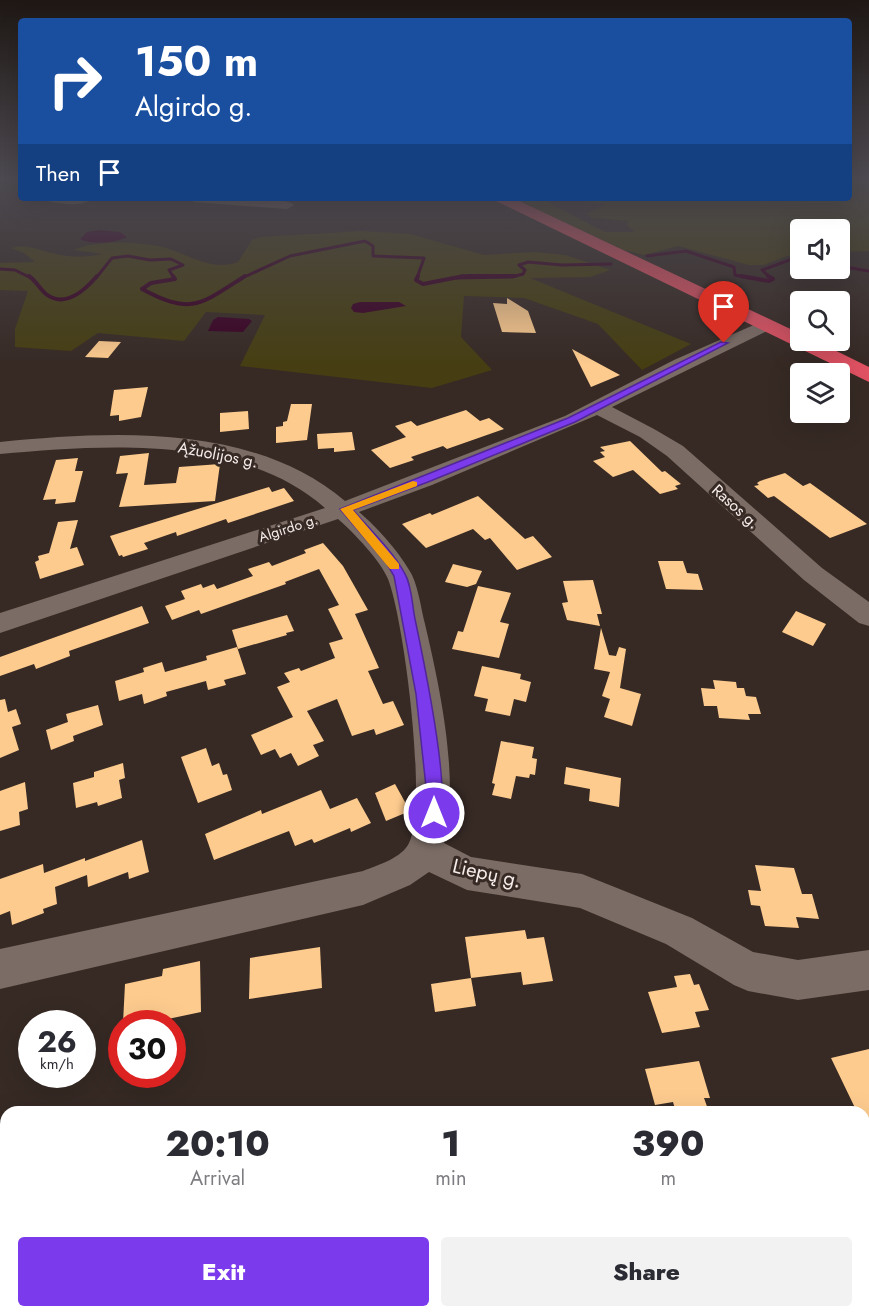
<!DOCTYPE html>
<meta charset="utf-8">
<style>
:root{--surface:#fff;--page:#f2f2f3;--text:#2b2b33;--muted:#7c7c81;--accent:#7c3aed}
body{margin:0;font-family:Jost,sans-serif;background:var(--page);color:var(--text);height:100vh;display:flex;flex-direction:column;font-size:22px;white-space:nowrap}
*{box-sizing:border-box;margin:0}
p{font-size:20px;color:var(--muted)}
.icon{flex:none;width:33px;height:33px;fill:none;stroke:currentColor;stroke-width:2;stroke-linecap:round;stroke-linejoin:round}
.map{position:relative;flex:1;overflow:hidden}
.details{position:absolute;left:0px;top:1106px;width:870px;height:212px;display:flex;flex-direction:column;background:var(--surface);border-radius:18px 18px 0 0;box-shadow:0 6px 24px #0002}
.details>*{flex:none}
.top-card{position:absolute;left:18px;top:18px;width:834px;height:183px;border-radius:6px;box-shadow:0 6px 24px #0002;background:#1a4fa0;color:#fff;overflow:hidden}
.tools{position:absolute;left:790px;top:219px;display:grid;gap:12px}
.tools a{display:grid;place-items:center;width:60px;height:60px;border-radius:6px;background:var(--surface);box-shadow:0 6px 24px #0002;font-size:30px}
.speed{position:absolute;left:18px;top:1010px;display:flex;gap:12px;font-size:30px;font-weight:700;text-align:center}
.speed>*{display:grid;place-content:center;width:78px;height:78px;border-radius:50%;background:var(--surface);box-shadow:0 6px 24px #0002;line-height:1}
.speed small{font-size:15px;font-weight:400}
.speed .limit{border:9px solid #d22;background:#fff;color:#111}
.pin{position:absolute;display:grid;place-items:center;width:51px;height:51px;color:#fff;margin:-62px -26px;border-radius:50% 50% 50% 0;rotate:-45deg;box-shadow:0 0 6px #0007}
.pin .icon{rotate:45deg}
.me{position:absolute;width:66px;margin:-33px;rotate:0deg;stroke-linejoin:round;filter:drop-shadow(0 0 4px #0008)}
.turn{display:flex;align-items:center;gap:21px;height:126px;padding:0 18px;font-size:27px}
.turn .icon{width:78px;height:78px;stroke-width:2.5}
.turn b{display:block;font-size:42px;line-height:51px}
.then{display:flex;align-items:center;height:57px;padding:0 18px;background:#0003;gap:12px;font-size:22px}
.eta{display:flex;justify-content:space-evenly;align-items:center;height:102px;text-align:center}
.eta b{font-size:36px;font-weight:800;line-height:42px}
.button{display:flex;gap:12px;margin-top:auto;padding:12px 18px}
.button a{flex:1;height:69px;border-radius:6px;background:var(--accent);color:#fff;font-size:24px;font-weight:800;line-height:69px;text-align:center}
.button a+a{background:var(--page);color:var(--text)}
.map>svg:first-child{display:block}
</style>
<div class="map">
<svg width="869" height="1316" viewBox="0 0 869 1316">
<rect width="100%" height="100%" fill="#372a25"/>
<g fill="#463e12">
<polygon points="849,180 869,180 869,251 840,252 840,230 801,230 801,254 790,255 763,265 749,265 678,246 644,255 624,250 512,198 545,198 551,204 605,232 634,232 626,224 629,221 592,218 587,214 606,204 562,198 849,198"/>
<path d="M362,231L410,234L484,255L535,252L565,255L610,270L590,277L530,278L691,344L642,370L598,324L524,298L464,296L461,337L492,370L432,388L240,366L265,315L206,312L184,341L98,333L71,351L15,347V329L28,291L0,290V263L35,262L24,253L11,248C27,243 41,251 56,254C73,258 87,257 103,254L74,250C94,240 136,242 158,246C184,251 210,273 238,262L252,240L260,237Z"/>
</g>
<g fill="#3a0024">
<path d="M99,230L120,232L127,237C116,243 92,245 80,239L87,232Z"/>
<polygon points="360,302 399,302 406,306 363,313 354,312 351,308 353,304"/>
<polygon points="218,317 249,319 252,321 243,332 208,331 213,320"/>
</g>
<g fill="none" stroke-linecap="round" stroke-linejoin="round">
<g stroke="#3a0024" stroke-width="3">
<polyline points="647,256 686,251 734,267 735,275 749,278"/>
<polyline points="840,263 845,267 869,271"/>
<polyline points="0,269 15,270 31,278"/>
<polyline points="96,278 112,258 128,256 150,260 171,259 183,265 169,270 174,278"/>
<polyline points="242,278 290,256 365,241 373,246 373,256 424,258 417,278"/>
<polyline points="456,278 512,277 523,274 525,270 519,265 528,262 562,265 611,264"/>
<polyline points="771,278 762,270 795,258 801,259"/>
</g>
<g stroke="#3a0024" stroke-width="4">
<path d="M29,276C36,281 40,289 46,294C65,309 86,289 97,276"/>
<path d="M173,276L175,279L151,283L142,289C192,316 201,304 245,276"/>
<polyline points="418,276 416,280 423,284 464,276"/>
<polyline points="467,276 515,276"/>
<polyline points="741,276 769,281 773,279 768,276"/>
</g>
</g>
<g fill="#fdcb8e">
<polygon points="507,298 528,311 536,333 502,332 493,303 507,304"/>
<polygon points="99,341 121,342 108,358 85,357"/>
<polygon points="572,349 620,375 591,387"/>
<polygon points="148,387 141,417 119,421 119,415 110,416 114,390"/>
<polygon points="291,404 312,404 307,440 276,443 276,427 283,426 283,422 287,421"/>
<polygon points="466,410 480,421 489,418 504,429 447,449 443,446 411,457 414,460 390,468 371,450 406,437 395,426 411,421 417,426"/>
<polygon points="248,411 249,429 220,432 220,413"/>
<polygon points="352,432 355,450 334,452 334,448 318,449 317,434"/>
<polygon points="630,441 662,472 665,471 681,484 675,486 678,489 660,494 633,470 613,477 593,461 605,457 600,452 605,451 600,447"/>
<polygon points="149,453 144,485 176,483 179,467 220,464 215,501 119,507 128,473 116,474 120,456"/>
<polygon points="78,458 75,471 83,471 75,502 55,504 56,499 43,500 56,460"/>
<polygon points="785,473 803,486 810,483 867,524 830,538 774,496 768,498 754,486 759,485 757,483 760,481"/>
<polygon points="269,487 272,492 284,488 294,501 228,523 226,519 177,536 176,532 144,543 148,549 123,557 122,555 119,556 110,536"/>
<polygon points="478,496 525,539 533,536 552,557 517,570 490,538 485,540 473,529 426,548 402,524 430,513 432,515"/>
<polygon points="78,520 70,549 77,547 84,565 40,579 35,562 39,560 38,556 49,553 58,522"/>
<polygon points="323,543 343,566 368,610 355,614 379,668 368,671 383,704 393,701 404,725 376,735 374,729 352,736 337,699 307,711 324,741 313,745 319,756 298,766 291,753 280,758 275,749 261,755 251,735 293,717 277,687 290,682 284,673 299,668 301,671 335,658 329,643 343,639 328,609 339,605 319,569 285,582 286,584 201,614 199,610 172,620 165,606 185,599 181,591 201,584 203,588 214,584 217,589 253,576 248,569 269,562 272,566 306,553 304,550"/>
<polygon points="658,561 683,561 687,573 698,574 703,590 666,589"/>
<polygon points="453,564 482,571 476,584 467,587 445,582"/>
<polygon points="593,580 602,614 597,614 600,626 567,620 562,603 568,602 563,581"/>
<polygon points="478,586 511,593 500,622 509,624 499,658 452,649 458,631 463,632"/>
<polygon points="142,606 149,623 69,651 70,656 36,669 34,664 0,676 0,657"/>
<polygon points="796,611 826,624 813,646 782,632"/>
<polygon points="287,615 294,631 286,633 287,635 238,649 232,630"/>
<polygon points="601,628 609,655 616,656 619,647 626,649 620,688 641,694 632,726 604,717 610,699 602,696 610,672 594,669"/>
<polygon points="237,647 246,674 224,680 226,685 208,690 206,681 166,692 167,696 144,704 142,694 119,701 115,681 144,672 143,668 162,662 165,672 207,660 206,656"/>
<polygon points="482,666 521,674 520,679 531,682 526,702 514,699 510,716 485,711 488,699 474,696"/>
<polygon points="713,680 736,682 737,688 744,688 746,696 756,697 761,714 748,714 750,720 719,718 717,706 704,706 701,688 715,689"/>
<polygon points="5,699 8,712 16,709 21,724 12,727 19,750 0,758 0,700"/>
<polygon points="98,705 103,725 73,736 74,741 51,750 46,730 68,722 66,714"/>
<polygon points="501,741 534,747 532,758 537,759 535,775 530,774 529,778 516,776 511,799 492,795 495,784 492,783"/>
<polygon points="206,748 212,766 219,763 223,775 227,774 232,790 198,803 181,757"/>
<polygon points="123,763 125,778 119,780 122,798 98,806 97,802 76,808 73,783 94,777 94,772"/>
<polygon points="566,767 621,778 619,807 589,801 590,789 564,784"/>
<polygon points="25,782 28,809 19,812 20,825 0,831 0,791"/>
<polygon points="395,784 410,811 386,821 375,793"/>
<polygon points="321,790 330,809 357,798 371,823 351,832 350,828 314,843 312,839 295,846 289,831 214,860 205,834 261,810 262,814"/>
<polygon points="142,840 149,872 129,879 128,872 88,887 87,875 55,887 57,904 43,909 44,913 12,925 10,911 0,915 0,879 43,864 44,873 85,858 85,861"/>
<polygon points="755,865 794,868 802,894 812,894 819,919 796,917 799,928 765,926 760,906 751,905 748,890 761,891"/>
<polygon points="525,930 527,939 544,937 553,981 523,985 521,972 471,978 465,937"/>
<polygon points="320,947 322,988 249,999 250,958"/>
<polygon points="200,961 201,1012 149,1023 123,1023 125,984 162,976 163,969"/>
<polygon points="690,974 694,985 699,984 709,1010 695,1012 700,1027 662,1033 648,992 677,987 674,976"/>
<polygon points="471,978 476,1006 435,1012 431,984"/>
<polygon points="869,1049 869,1135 864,1125 864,1112 857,1112 831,1058"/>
<polygon points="699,1061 710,1098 704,1098 709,1112 676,1112 673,1102 655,1105 645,1069"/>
</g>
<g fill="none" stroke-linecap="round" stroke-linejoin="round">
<g fill="#7b6c65" fill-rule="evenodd">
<path d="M47,198H93C82,208 62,204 48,201Z"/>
<path d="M188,198C206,198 283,195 294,205L287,209L194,202Z"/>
<path d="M765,320L771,321L774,325L771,329L612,407L654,429L683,446L822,568L869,602V626L859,623L804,580L667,456L640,437L597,415L432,485L359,512C377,527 401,554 412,575C419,590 421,609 425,624C440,688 460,780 444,843L471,857L582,874L692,918L753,952L798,960L869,950V990L798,1000L748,991L734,985L666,944L580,908L467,890L429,872L410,885L363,905L0,989V949L363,871C378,865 402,858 409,843C428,806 404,619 388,579C380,560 354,533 338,519L0,633V613L325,508C241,434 104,445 0,454V442C113,431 253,423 345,501L565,416L674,360Z"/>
</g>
<polygon fill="#e15263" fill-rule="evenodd" points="494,198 513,198 801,334 801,340 814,340 869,367 869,382 496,201"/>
</g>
<linearGradient id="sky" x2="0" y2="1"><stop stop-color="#1e1714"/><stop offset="0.49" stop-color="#4d4a51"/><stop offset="1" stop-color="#4d4a51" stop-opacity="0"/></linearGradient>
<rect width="869" height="365" fill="url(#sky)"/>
<path fill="#7c3aed" stroke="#51269a" stroke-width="1.5" d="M721,342L728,343L575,422L428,482L353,510C370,530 392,550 405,574C412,586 412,605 415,619C422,653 452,792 439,818L434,821L428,818L426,813V787L416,694L394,576L387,564L340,509L568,418Z"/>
<polygon fill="#f59e0b" points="413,481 417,482 417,486 353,510 399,564 399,569 390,569 340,509"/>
<g text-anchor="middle" stroke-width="6" stroke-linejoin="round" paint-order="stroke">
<g font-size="14" fill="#f6edea" stroke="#372a25">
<text transform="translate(288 528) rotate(-18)" y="5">Algirdo g.</text>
</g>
<g font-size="16" fill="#f6edea" stroke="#372a25">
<text transform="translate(218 454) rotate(11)" y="6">Ąžuolijos g.</text>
<text transform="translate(736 506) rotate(42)" y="6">Rasos g.</text>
</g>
<g font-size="20" fill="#f6edea" stroke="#372a25">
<text transform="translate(487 873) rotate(13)" y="7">Liepų g.</text>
</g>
</g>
</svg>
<div class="tools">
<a><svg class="icon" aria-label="sound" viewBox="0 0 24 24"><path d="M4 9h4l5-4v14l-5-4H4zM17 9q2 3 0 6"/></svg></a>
<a><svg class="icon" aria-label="search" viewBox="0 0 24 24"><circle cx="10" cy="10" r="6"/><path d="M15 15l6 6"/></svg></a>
<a><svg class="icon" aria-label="layers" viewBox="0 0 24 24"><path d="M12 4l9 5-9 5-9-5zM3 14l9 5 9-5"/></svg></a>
</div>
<div class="speed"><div>26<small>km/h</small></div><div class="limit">30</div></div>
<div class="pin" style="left:724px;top:343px;background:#d93025"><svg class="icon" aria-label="arrive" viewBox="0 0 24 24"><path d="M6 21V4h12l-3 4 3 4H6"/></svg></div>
<svg class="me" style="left:434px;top:813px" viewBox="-20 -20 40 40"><circle r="17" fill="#7c3aed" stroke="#fff" stroke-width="3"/><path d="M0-11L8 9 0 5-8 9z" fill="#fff"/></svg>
<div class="top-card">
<div class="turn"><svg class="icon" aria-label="right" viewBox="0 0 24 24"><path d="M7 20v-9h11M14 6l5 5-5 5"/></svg><div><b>150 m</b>Algirdo g.</div></div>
<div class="then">Then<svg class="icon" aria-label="arrive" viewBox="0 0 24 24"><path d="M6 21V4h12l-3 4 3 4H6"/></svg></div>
</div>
<section class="details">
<div class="eta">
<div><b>20:10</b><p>Arrival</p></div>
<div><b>1</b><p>min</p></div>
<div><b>390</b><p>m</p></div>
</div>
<div class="button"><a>Exit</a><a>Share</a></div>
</section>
</div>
